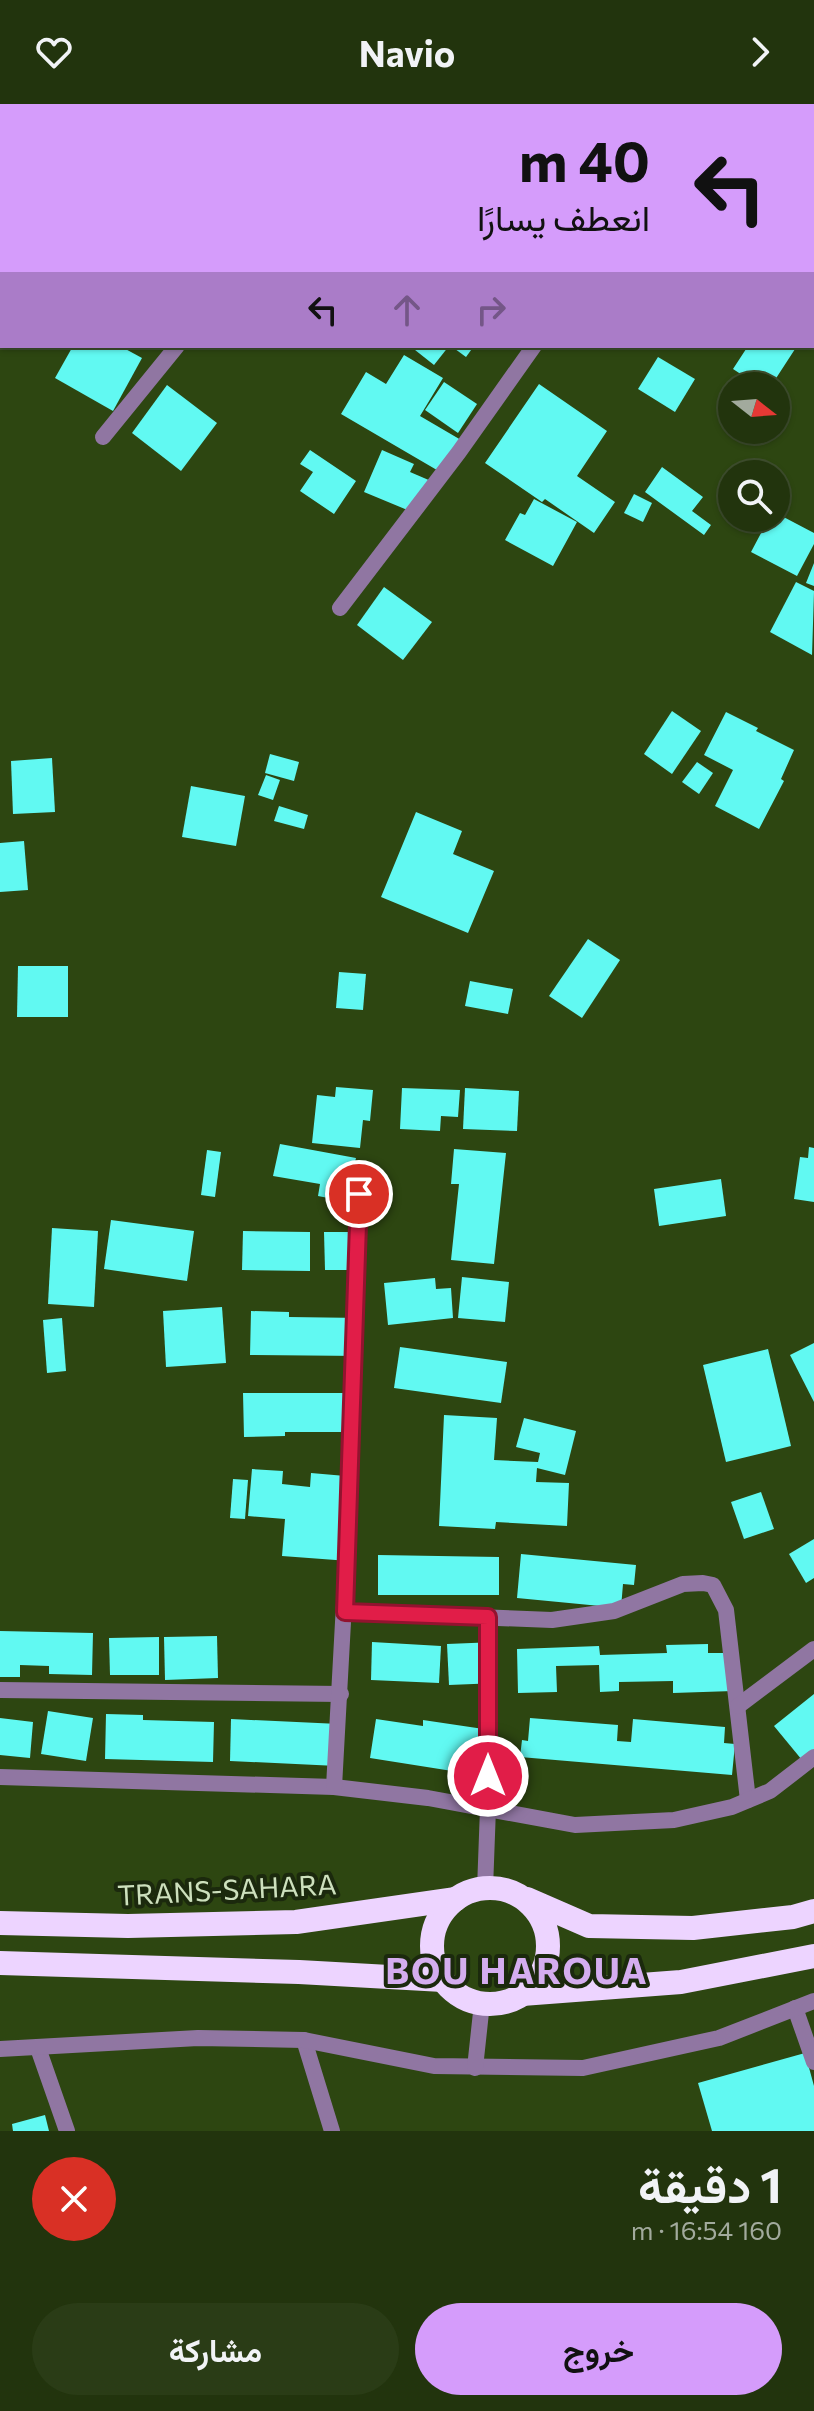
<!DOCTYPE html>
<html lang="ar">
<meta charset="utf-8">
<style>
:root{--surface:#22340d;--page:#2a3c16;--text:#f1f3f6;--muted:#a2aa9d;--line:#3f4f2e;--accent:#d59cfb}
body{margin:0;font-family:Commissioner,Vazirmatn,sans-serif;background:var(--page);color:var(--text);direction:rtl;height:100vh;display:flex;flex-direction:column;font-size:30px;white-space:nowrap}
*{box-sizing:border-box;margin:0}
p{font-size:26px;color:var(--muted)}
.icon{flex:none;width:44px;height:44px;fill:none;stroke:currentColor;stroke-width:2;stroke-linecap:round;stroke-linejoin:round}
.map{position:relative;height:2027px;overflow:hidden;direction:ltr}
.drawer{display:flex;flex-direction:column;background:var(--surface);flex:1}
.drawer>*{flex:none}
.top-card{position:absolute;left:0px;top:0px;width:814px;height:244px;box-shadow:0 2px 6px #0004,0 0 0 2px var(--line);direction:rtl;background:#d59cfb;color:#111;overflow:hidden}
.needle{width:52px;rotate:107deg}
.controls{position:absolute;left:718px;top:268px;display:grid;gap:16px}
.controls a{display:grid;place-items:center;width:72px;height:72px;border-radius:50%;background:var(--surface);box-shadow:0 2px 6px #0004,0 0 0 2px var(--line);font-size:40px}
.pin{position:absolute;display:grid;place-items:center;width:68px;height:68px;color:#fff;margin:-34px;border:4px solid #fff;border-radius:50%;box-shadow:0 2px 8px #0007}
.me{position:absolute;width:88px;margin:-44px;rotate:0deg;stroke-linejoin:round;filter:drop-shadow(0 0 6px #0008)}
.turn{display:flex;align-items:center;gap:28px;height:168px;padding:0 32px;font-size:36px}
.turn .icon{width:104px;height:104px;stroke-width:2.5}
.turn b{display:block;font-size:56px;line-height:68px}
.lanes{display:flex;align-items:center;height:76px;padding:0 32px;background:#0003;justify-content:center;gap:40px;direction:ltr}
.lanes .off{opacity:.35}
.round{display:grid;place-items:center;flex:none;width:84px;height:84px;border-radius:42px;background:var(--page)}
.head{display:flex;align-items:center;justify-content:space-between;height:136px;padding:0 32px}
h1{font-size:48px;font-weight:700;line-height:60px}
.cta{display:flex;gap:16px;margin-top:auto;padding:16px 32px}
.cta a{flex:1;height:92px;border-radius:48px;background:var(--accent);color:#111;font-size:32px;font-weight:700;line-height:92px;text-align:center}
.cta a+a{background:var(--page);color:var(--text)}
header{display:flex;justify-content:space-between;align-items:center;height:104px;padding:0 32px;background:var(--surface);font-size:36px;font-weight:700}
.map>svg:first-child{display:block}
</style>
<header><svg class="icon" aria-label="forward" viewBox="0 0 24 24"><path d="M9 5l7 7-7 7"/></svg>Navio<svg class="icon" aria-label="heart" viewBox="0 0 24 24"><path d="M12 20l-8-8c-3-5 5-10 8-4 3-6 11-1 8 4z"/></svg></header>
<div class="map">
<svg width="814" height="2027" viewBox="0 0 814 2027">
<rect width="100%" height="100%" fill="#2d4611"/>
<g fill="#61f9f2">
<polygon points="73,242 120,242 142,254 113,307 55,274"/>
<polygon points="410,242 449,242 434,261"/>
<polygon points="451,242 474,242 466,253"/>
<polygon points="748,242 770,242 774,245 776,242 797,242 771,282 759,282 733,265"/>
<polygon points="404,251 443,274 420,312 461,336 442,369 341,310 366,268 386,280"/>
<polygon points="658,253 695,275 675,308 638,285"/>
<polygon points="444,278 477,300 458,329 425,306"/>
<polygon points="539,280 607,327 577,372 615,398 594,429 545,395 542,398 485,359"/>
<polygon points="167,281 217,319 181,367 132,329"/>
<polygon points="310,346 356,377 334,410 300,387 313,368 300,360"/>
<polygon points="382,346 414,360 410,368 431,377 417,410 364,388"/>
<polygon points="662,363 703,393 692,407 711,421 704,431 645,388"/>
<polygon points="634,390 652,399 643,418 624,409"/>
<polygon points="534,395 577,418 553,462 505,436 520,409 525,411"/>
<polygon points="776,409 814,429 814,440 797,472 751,448 769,414 776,414"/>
<polygon points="814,459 814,482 806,479"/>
<polygon points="796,478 814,487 812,551 770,528"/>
<polygon points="384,483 432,518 403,556 357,521"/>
<polygon points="672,607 701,627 672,670 644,650"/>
<polygon points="726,608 758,624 756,627 794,646 781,675 784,677 759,725 715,702 733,666 704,651"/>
<polygon points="270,650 299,658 294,677 265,669"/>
<polygon points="52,654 55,708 13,710 11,657"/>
<polygon points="697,658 713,669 699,690 682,678"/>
<polygon points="266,671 280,676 273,696 258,691"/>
<polygon points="191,682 245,692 236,742 182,733"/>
<polygon points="279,702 308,711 304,725 274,717"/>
<polygon points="416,708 462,727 453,750 494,767 468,829 381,793"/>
<polygon points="24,737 28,786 0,788 0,739"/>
<polygon points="588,835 620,856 582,914 549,892"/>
<polygon points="18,862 68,862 68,913 17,913"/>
<polygon points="339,868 366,870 363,906 336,904"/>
<polygon points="470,877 513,885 508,910 465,902"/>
<polygon points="336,983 373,986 370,1017 363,1016 360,1044 312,1039 317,991 335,993"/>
<polygon points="402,984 460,986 458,1013 441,1012 440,1027 400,1025"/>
<polygon points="465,984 519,987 517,1027 463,1025"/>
<polygon points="280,1040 356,1054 355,1058 371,1062 364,1101 318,1092 320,1080 273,1072"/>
<polygon points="809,1043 814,1044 814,1098 794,1095 800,1053 808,1054"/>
<polygon points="454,1045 506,1049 494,1160 451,1156 459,1080 451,1080"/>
<polygon points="207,1046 221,1048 215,1093 201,1091"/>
<polygon points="721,1075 726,1112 659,1122 654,1085"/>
<polygon points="111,1116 194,1127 187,1177 104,1165"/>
<polygon points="52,1124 98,1127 94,1203 48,1200"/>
<polygon points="243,1127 310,1128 310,1167 242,1166"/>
<polygon points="324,1128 365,1128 365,1166 325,1166"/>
<polygon points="462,1173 509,1178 505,1218 458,1214"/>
<polygon points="435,1174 436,1185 451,1184 453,1214 388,1221 384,1179"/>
<polygon points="222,1203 226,1259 166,1263 163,1207"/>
<polygon points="251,1207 289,1208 289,1213 362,1214 361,1252 250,1251"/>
<polygon points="62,1214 66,1267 47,1269 43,1216"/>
<polygon points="814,1239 814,1298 790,1251"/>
<polygon points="400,1243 507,1258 501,1299 394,1284"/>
<polygon points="768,1245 791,1342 726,1358 703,1261"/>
<polygon points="243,1289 360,1289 360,1328 285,1328 285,1332 244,1333"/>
<polygon points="444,1311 497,1314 494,1356 538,1358 540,1349 516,1343 524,1314 576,1327 565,1371 537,1364 536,1378 569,1379 567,1422 496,1418 495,1425 439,1422"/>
<polygon points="252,1365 283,1367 282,1380 310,1383 311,1369 357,1373 349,1457 282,1452 285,1415 248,1412"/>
<polygon points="233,1375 248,1376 245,1415 230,1414"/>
<polygon points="761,1388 774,1425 744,1435 731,1398"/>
<polygon points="814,1435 814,1474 806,1479 789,1450"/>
<polygon points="521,1450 636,1461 634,1481 623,1480 621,1504 517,1494"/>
<polygon points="378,1451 499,1453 499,1491 378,1491"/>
<polygon points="0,1527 93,1529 92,1571 49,1570 49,1562 20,1561 20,1573 0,1573"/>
<polygon points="217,1532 218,1574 165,1576 164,1533"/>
<polygon points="159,1533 159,1571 110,1571 109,1534"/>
<polygon points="372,1538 441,1542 439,1579 371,1576"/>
<polygon points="496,1538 498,1579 449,1581 447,1540"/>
<polygon points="708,1540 708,1549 733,1549 733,1587 673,1589 673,1577 619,1578 619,1587 600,1588 599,1561 556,1562 557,1588 518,1589 517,1545 599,1542 600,1551 667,1549 666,1541"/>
<polygon points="814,1590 814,1646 802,1656 774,1622"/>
<polygon points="48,1607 93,1614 86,1657 41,1650"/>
<polygon points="106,1610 143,1611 143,1616 214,1618 213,1658 105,1655"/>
<polygon points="0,1614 33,1618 30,1654 0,1651"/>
<polygon points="530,1614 618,1621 617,1637 631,1638 633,1615 725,1623 724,1639 735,1640 732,1671 520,1653 522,1636 528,1637"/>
<polygon points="231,1615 339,1620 337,1662 230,1657"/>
<polygon points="376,1615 423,1622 423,1616 497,1627 490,1673 370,1654"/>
<polygon points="805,1949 814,1982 814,2027 712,2027 698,1979"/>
<polygon points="45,2011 49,2027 13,2027 12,2020"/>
</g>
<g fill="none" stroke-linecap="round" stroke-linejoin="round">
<g stroke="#9076a2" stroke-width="16">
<polyline points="774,0 776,2"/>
<polyline points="166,2 167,0"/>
<polyline points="365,2 366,0"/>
<polyline points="705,2 706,0"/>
<polyline points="812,30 814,32"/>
<polyline points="103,333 177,242"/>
<polyline points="340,504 459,348 534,242"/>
<polyline points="345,1508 552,1516 614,1507 683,1480 703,1479 713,1481 726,1506 748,1696"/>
<polyline points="0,1586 341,1590"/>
<polyline points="738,1602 814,1545"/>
<polyline points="0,1673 334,1683 428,1694 575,1721 674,1716 732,1703 770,1687 814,1653"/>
<polyline points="334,1683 350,1390 359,1090"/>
<polyline points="485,1785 488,1704 488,1513"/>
<polyline points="795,1904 814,1958"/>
<polyline points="304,1936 332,2027"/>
<polyline points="38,1944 67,2027"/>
<polyline points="0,1945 198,1934 304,1936 434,1962 583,1964 719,1934 814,1897"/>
<polyline points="475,1964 482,1899"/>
</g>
<g stroke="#edd4ff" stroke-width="24">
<circle cx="490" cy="1842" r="58"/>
<polyline points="527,1795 589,1822 693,1824 793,1813 814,1807"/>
<polyline points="0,1819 128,1822 296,1818 456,1795"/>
<polyline points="0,1859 299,1868 443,1876"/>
<polyline points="522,1890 681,1878 814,1852"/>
</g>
</g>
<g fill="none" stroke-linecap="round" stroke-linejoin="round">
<g stroke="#92132f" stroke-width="20">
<polyline id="route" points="359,1090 345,1508 488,1513 488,1672"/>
</g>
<use href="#route" stroke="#e11d48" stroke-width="14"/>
</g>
<g text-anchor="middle" stroke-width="8" stroke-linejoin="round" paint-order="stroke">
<g font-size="28" fill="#cde0bd" stroke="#1b290d">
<text transform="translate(227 1786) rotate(-3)" y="10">TRANS-SAHARA</text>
</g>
<g font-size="36" font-weight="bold" letter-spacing="2" fill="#d4adef" stroke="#1b290d">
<text x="517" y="1880">BOU HAROUA</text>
</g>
</g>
</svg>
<div class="controls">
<a><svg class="needle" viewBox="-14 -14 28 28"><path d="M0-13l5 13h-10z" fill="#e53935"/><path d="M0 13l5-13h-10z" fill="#a2aa9d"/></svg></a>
<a><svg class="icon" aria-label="search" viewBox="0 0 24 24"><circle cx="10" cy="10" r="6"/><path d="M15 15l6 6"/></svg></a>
</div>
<div class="pin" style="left:359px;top:1090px;background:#d93025"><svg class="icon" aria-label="arrive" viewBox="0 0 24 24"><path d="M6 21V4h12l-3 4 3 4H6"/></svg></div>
<svg class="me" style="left:488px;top:1672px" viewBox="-20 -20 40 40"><circle r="17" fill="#e11d48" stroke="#fff" stroke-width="3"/><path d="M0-11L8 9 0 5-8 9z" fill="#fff"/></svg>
<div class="top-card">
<div class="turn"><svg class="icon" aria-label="left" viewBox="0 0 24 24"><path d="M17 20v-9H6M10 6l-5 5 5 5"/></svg><div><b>40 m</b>انعطف يسارًا</div></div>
<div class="lanes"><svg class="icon" aria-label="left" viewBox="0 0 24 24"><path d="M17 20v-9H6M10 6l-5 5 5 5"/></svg><svg class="icon off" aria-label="ahead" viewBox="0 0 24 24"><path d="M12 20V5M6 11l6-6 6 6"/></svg><svg class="icon off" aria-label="right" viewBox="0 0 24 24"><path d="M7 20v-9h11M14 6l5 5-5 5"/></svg></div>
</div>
</div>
<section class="drawer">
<div class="head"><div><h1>1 دقيقة</h1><p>160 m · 16:54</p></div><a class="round" style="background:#d93025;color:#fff"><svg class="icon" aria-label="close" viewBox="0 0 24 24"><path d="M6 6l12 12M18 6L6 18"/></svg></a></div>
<div class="cta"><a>خروج</a><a>مشاركة</a></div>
</section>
